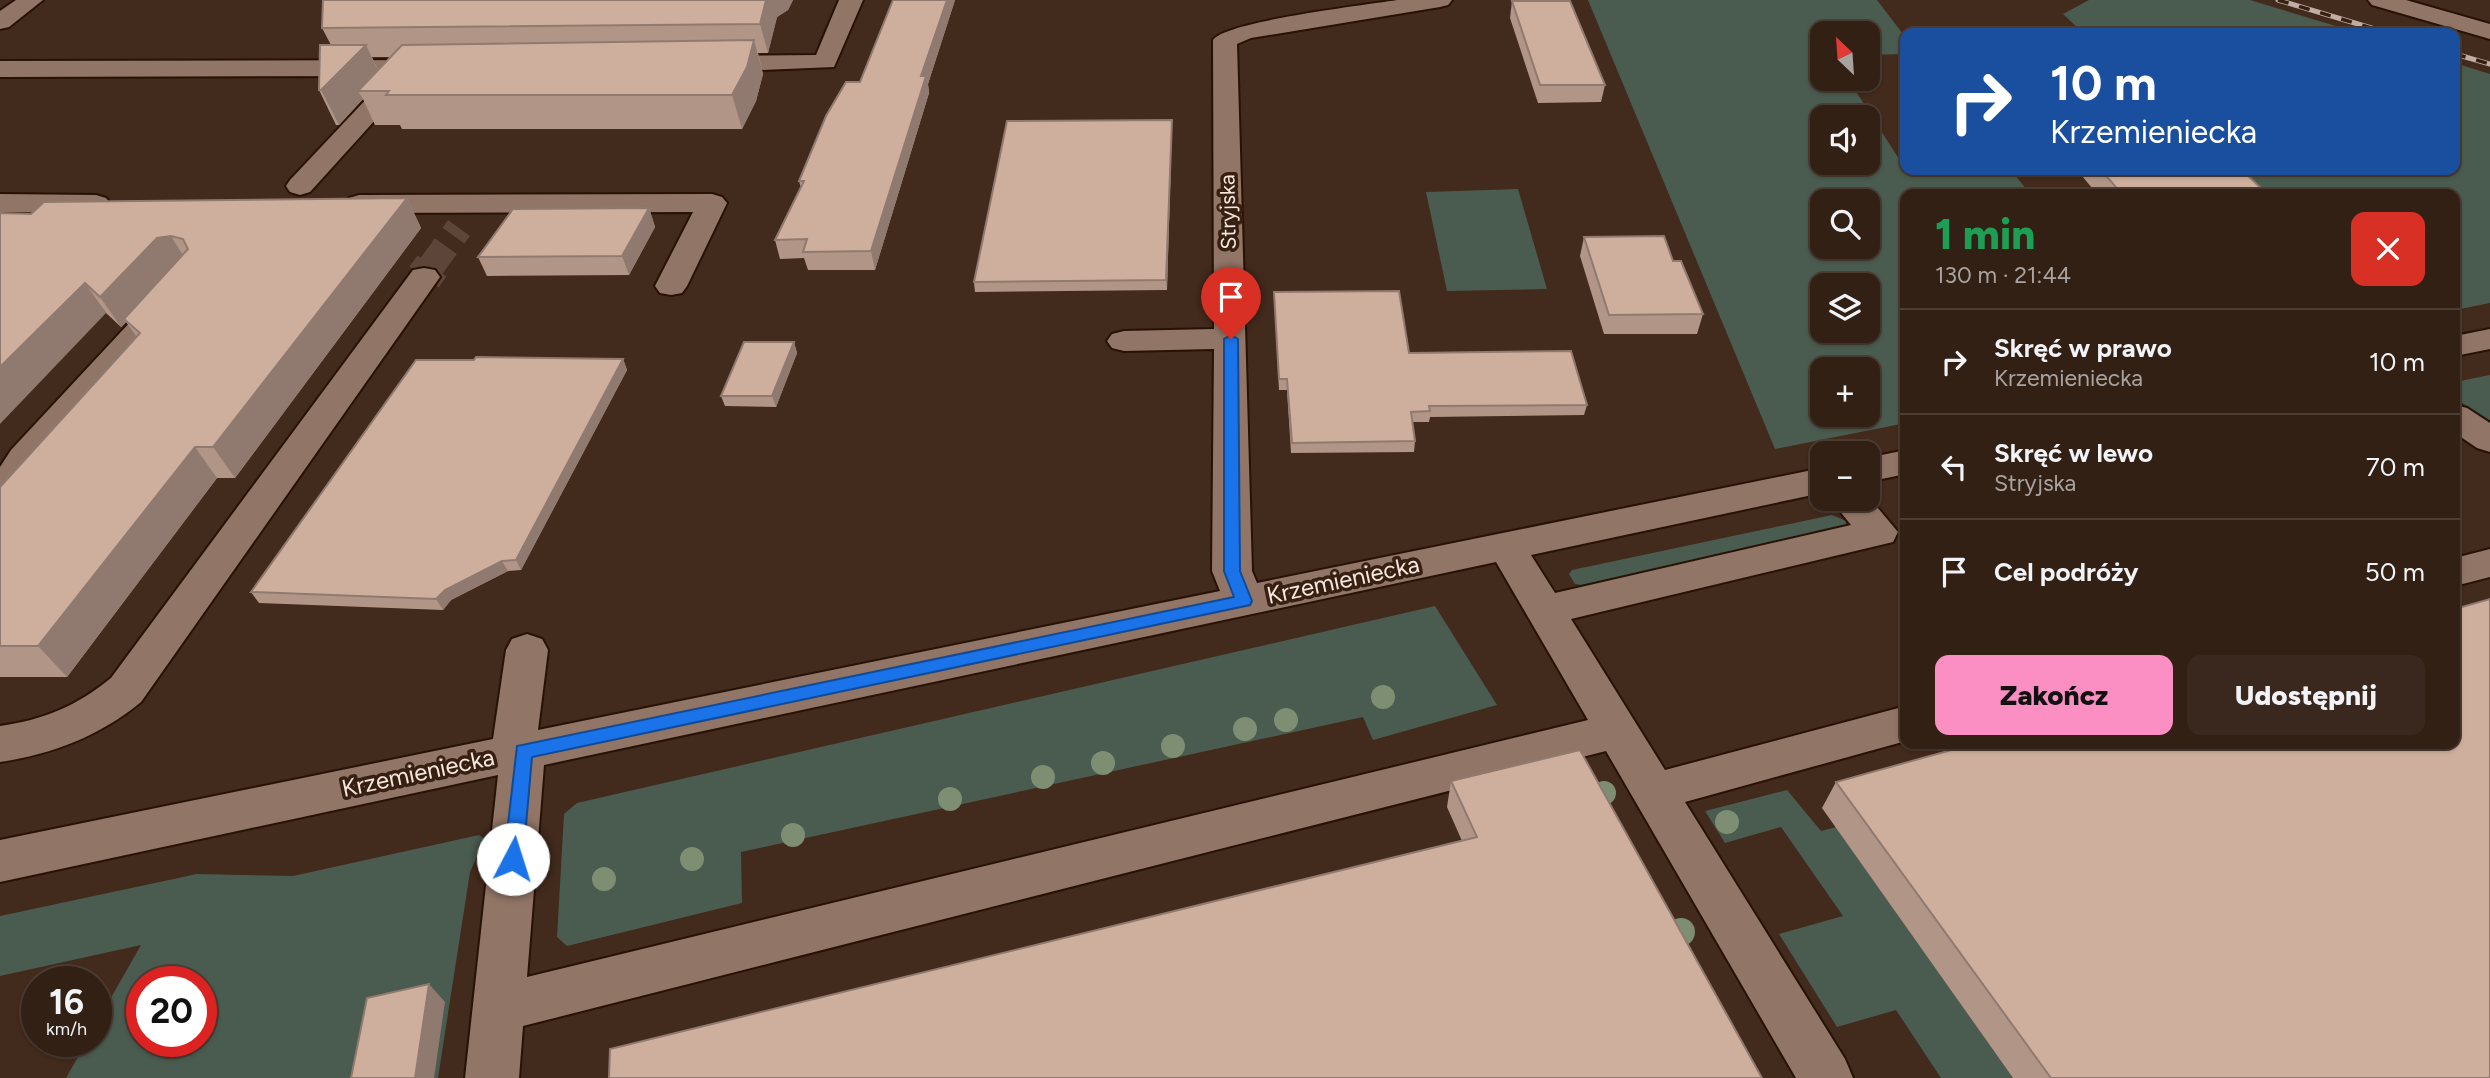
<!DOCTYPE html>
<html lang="pl">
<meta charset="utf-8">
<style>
:root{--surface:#322015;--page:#3a281e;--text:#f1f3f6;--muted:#a8a3a0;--line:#4d3e34;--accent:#fb8fc4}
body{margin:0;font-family:Figtree,sans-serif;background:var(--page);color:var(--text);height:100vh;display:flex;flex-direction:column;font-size:26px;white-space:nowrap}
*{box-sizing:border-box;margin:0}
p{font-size:23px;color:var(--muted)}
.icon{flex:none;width:38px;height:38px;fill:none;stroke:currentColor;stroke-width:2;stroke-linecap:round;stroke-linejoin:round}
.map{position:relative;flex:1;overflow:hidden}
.details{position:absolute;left:1900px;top:189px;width:560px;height:560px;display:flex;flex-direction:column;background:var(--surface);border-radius:14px;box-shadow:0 2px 5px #0004,0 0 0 2px var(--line)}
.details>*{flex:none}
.guide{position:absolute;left:1900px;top:28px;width:560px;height:147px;border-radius:14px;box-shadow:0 2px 5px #0004,0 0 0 2px var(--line);background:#1a4fa0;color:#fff;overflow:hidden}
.needle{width:46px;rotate:335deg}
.controls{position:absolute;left:1810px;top:21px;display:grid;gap:14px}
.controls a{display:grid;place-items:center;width:70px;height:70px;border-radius:14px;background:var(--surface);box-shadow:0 2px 5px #0004,0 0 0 2px var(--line);font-size:35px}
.speed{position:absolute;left:21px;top:966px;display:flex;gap:14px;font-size:35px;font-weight:700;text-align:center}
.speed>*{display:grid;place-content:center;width:91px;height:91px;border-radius:50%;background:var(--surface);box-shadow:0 2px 5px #0004,0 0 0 2px var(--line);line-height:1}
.speed small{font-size:18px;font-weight:400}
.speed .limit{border:10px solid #d22;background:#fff;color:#111}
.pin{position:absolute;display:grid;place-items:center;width:60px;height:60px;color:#fff;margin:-72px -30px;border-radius:50% 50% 50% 0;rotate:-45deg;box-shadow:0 0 7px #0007}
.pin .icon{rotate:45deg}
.me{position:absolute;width:77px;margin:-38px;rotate:5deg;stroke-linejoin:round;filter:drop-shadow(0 0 5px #0008)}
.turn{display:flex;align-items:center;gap:24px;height:147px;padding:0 35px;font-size:32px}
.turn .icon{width:91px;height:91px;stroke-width:2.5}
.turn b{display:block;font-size:49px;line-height:60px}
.round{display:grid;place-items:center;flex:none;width:74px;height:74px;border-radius:14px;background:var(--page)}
.overview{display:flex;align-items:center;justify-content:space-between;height:119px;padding:0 35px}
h1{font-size:42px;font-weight:800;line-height:52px;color:#1e9e55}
.primary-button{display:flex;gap:14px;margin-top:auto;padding:14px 35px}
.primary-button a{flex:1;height:80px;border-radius:14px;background:var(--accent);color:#111;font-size:28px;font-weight:800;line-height:80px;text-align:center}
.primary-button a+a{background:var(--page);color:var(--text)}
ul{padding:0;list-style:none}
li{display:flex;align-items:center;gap:21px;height:105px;padding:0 35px;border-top:2px solid var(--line)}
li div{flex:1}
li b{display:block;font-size:26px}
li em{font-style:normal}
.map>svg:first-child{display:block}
</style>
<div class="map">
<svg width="2490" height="1078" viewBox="0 0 2490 1078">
<rect width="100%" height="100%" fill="#422a1c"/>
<g fill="#4a5b4f" fill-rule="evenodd">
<path d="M1588,0H1877L1906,38V54L1867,55V33H1822V79H1848L1906,170H2011L2030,194H1906V423L1775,449ZM1867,117V163H1822V117ZM1822,201H1867V247H1822ZM1822,285H1867V331H1822ZM1867,369V415H1822V369Z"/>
<polygon points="2089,0 2250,0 2359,33 2083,33 2063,14"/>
<polygon points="2455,63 2490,74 2490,303 2455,310 2455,194 2243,194 2218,170 2455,170"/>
<polygon points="1518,189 1547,289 1447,291 1426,192"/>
<polygon points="2490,375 2490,422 2455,398 2455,382"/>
<polygon points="1832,515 1846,521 1846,525 1843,529 1582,585 1575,584 1569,574 1572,570"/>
<polygon points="1435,606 1497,705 1373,740 1363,717 741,852 742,903 567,946 557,937 564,814 577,803"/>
<polygon points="1787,790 1821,831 1836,827 2013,1078 1941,1078 1896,1010 1837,1027 1779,934 1843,916 1781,827 1725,843 1705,811"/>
<path d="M479,835L485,839L470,872L438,1078H66L87,1041H96V1024L141,945L0,976V916L197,874L293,876ZM142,982H201V1041H142Z"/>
</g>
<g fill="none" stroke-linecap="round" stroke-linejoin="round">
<polyline stroke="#5d4639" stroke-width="27" stroke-dasharray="27 13" stroke-linecap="butt" points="430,268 459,228"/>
<polyline stroke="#5d4639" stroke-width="36" stroke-dasharray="36 18" stroke-linecap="butt" points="424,277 432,266"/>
<g stroke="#271205" stroke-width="4">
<g id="minor">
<polygon points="16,0 43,0 9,27 0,29 0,11"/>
<polygon points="839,0 863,0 834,67 709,72 700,69 696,64 700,59 709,56 816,55"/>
<path d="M1397,0H1452L1448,5L1440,7L1251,38L1237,44L1252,571L1257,583L1822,468V493L1531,555L1555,593L1851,525L1830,499H1867V495L1898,532L1893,542L1571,619L1665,770L1906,706V741L1685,802L1845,1059L1853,1078H1796L1606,751L523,1026L519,1078H465L498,775L0,882V840L493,739L506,650L512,639L527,634L542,639L548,650L538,730L1220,591L1212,571L1214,349L1124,351L1112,348L1107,341L1112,334L1124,331L1214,329L1213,40C1226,21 1367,5 1397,0ZM1496,562L1588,720L527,977L544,765Z"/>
<polygon points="2368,0 2406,0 2490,24 2490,39 2372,5"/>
<polygon points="432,60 441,63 445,68 441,73 415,76 310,192 300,195 290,192 286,186 290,180 388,76 0,77 0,61"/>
<polygon points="0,194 96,195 106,198 111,204 106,210 96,213 0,212"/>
<polygon points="712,194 722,197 727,203 687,286 682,293 671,295 660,293 655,286 693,212 359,213 349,210 344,204 349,198 359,195"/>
<path d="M424,268L435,270L440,277L141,702C100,736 53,754 0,762V726C43,720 77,706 111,678L413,270Z"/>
<polygon points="171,287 182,290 187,297 182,304 37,468 13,517 0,521 0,467 11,450 160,290"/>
<polygon points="2490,329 2490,349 2455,356 2455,336"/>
<polygon points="2455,405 2467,408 2490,423 2490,452 2477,448 2455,433"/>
<polygon points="1906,450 1906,474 1867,482 1867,458"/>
<polygon points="2490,549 2490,577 2455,586 2455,558"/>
</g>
</g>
<use href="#minor" fill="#917566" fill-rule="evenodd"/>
<g stroke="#c0aea4" stroke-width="5">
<g id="rail">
<polyline points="2278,0 2388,33"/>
<polyline points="2455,54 2490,64"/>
</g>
</g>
<use href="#rail" stroke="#372012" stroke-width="3.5" stroke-dasharray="11" stroke-linecap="butt"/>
</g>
<g fill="#7d8e73">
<circle cx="1383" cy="697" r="12"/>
<circle cx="1286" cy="720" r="12"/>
<circle cx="1245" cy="729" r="12"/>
<circle cx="1173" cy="746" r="12"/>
<circle cx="1103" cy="763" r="12"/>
<circle cx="1043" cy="777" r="12"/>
<circle cx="1604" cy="793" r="12"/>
<circle cx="950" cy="799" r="12"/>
<circle cx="1727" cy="822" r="12"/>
<circle cx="793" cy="835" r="12"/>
<circle cx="692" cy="859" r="12"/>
<circle cx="604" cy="879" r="12"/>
<circle cx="1681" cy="932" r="14"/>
</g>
<g fill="#b19688" fill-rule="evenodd">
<path d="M323,0H793L788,10L777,17L768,53H758L763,74L756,101L742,129H402L400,125H375L363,99L339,125H336L319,90L331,45L322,28ZM372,57H391L378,70Z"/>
<polygon points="893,0 955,0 928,84 929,93 875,270 808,270 804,258 780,259 775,240 801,188 799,181 860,82"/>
<polygon points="1512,1 1605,85 1601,102 1538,103 1510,18"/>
<polygon points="1172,120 1167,290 975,292 974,282"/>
<polygon points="2077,170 2242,170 2267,194 2097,194"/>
<polygon points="407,198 421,228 235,478 217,478 67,677 0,677 0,487 137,337 126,322 121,327 106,313 31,214"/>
<polygon points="649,208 655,227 629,275 487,276 478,257"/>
<polygon points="1584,237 1673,261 1703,314 1697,334 1604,334 1580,256"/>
<polygon points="1274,292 1409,353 1587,405 1584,415 1430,417 1429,422 1412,422 1415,441 1414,452 1291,453 1287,390 1279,390"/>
<polygon points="794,342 797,353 776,407 725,406 721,396"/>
<polygon points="623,359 627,370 521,570 508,571 451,600 443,610 259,603 251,592"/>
<polygon points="1451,781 1762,1078 1462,841 1447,807"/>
<polygon points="1836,782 2490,1078 2013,1078 1822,808"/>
</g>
<g fill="#907a6f">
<polygon points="766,0 793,0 788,10 777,17 768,53 760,24"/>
<polygon points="947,0 955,0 928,84 929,93 875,270 871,251 921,76"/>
<polygon points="754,40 763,74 756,101 742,129 732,95"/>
<polygon points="366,45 382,79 358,91 363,99 339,125 321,90"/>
<polygon points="1172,120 1172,129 1167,290 1166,280"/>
<polygon points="407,198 421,228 235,478 213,447"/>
<polygon points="649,208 655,227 629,275 622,256"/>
<polygon points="171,236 189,265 124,319 126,322 121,327 100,297 157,238"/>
<polygon points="85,283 106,313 0,424 0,367"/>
<polygon points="794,342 797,353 776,407 772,396"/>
<polygon points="623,359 627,370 521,570 516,560"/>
<polygon points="195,447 217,478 67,677 38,646"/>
<polygon points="502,561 508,571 451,600 443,610 436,599 445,590"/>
<polygon points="429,984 445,1002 434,1078 415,1078"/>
</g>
<g fill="#ceaf9e" stroke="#907a6f" stroke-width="2">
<polygon points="323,0 766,0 760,24 322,28"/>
<polygon points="893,0 947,0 921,76 926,76 871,251 803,252 807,239 775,240 804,181 799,181 826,116 846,82 860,82"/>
<polygon points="1512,1 1570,1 1605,85 1540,85"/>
<polygon points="754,40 747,67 732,95 386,95 389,91 358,91 402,45"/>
<polygon points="320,45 366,45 321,90 319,90"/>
<polygon points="1172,120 1166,280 974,282 1007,121"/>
<polygon points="2101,170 2242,170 2267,194 2122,194"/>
<polygon points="407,198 213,447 195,447 38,646 0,646 0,487 140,333 124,319 188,249 183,239 171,236 157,238 100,297 85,283 0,367 0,213 31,214 44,202"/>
<polygon points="649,208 622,256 478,257 513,209"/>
<polygon points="1664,236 1673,261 1681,261 1703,314 1609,315 1584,237"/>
<polygon points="1399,291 1409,353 1571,351 1587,405 1429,406 1430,411 1411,412 1415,441 1292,443 1287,379 1279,379 1274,292"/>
<polygon points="744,342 794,342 772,396 721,396"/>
<polygon points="476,357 623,359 516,560 502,561 445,590 436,599 251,592 416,360 474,360"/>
<polygon points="2490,599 2490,1078 2051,1078 1836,782 1973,744 2455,744 2455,609"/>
<polygon points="1580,750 1762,1078 609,1078 610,1049 1477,837 1451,781"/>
<polygon points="429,984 415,1078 351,1078 367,998"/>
</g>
<polygon fill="#1a73e8" stroke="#114b97" stroke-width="2" points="1231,335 1238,339 1240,571 1252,601 1250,605 532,757 523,859 520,865 513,868 507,865 504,859 517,746 1234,597 1224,571 1224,339"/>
<g text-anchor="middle" stroke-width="7" stroke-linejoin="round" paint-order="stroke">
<g font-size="21" fill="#f6e6dd" stroke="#372012">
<text transform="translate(1228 212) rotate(-91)" y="7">Stryjska</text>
</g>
<g font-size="24" fill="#f6e6dd" stroke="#372012">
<text transform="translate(1343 580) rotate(-12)" y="8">Krzemieniecka</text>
<text transform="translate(418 773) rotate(-12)" y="8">Krzemieniecka</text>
</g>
</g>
</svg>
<div class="controls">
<a><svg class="needle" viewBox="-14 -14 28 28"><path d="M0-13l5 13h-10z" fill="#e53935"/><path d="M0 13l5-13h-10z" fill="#a8a3a0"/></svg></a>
<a><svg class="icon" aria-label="sound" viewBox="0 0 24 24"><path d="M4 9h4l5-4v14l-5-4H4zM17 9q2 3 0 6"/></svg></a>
<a><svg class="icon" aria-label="search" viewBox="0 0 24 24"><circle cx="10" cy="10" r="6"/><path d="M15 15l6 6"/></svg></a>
<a><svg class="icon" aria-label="layers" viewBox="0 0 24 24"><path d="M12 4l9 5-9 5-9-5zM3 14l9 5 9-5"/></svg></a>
<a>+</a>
<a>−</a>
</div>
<div class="speed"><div>16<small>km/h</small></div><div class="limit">20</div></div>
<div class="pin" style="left:1231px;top:339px;background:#d93025"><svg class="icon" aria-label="arrive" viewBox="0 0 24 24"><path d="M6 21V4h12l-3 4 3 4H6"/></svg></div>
<svg class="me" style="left:513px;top:859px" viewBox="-20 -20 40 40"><circle r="19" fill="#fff"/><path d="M0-13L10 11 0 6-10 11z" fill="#1a73e8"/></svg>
<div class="guide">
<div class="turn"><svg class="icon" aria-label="right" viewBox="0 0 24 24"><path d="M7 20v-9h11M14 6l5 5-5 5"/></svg><div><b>10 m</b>Krzemieniecka</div></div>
</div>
<section class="details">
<div class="overview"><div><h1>1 min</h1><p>130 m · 21:44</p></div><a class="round" style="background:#d93025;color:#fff"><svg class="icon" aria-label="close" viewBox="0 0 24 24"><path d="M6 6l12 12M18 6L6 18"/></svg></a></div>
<ul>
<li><svg class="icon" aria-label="right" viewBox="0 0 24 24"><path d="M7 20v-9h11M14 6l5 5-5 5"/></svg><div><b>Skręć w prawo</b><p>Krzemieniecka</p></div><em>10 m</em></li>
<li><svg class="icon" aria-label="left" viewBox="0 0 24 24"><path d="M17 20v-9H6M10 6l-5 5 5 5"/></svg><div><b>Skręć w lewo</b><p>Stryjska</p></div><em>70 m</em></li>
<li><svg class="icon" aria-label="arrive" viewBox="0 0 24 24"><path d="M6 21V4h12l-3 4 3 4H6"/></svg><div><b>Cel podróży</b></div><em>50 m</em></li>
</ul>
<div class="primary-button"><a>Zakończ</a><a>Udostępnij</a></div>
</section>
</div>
